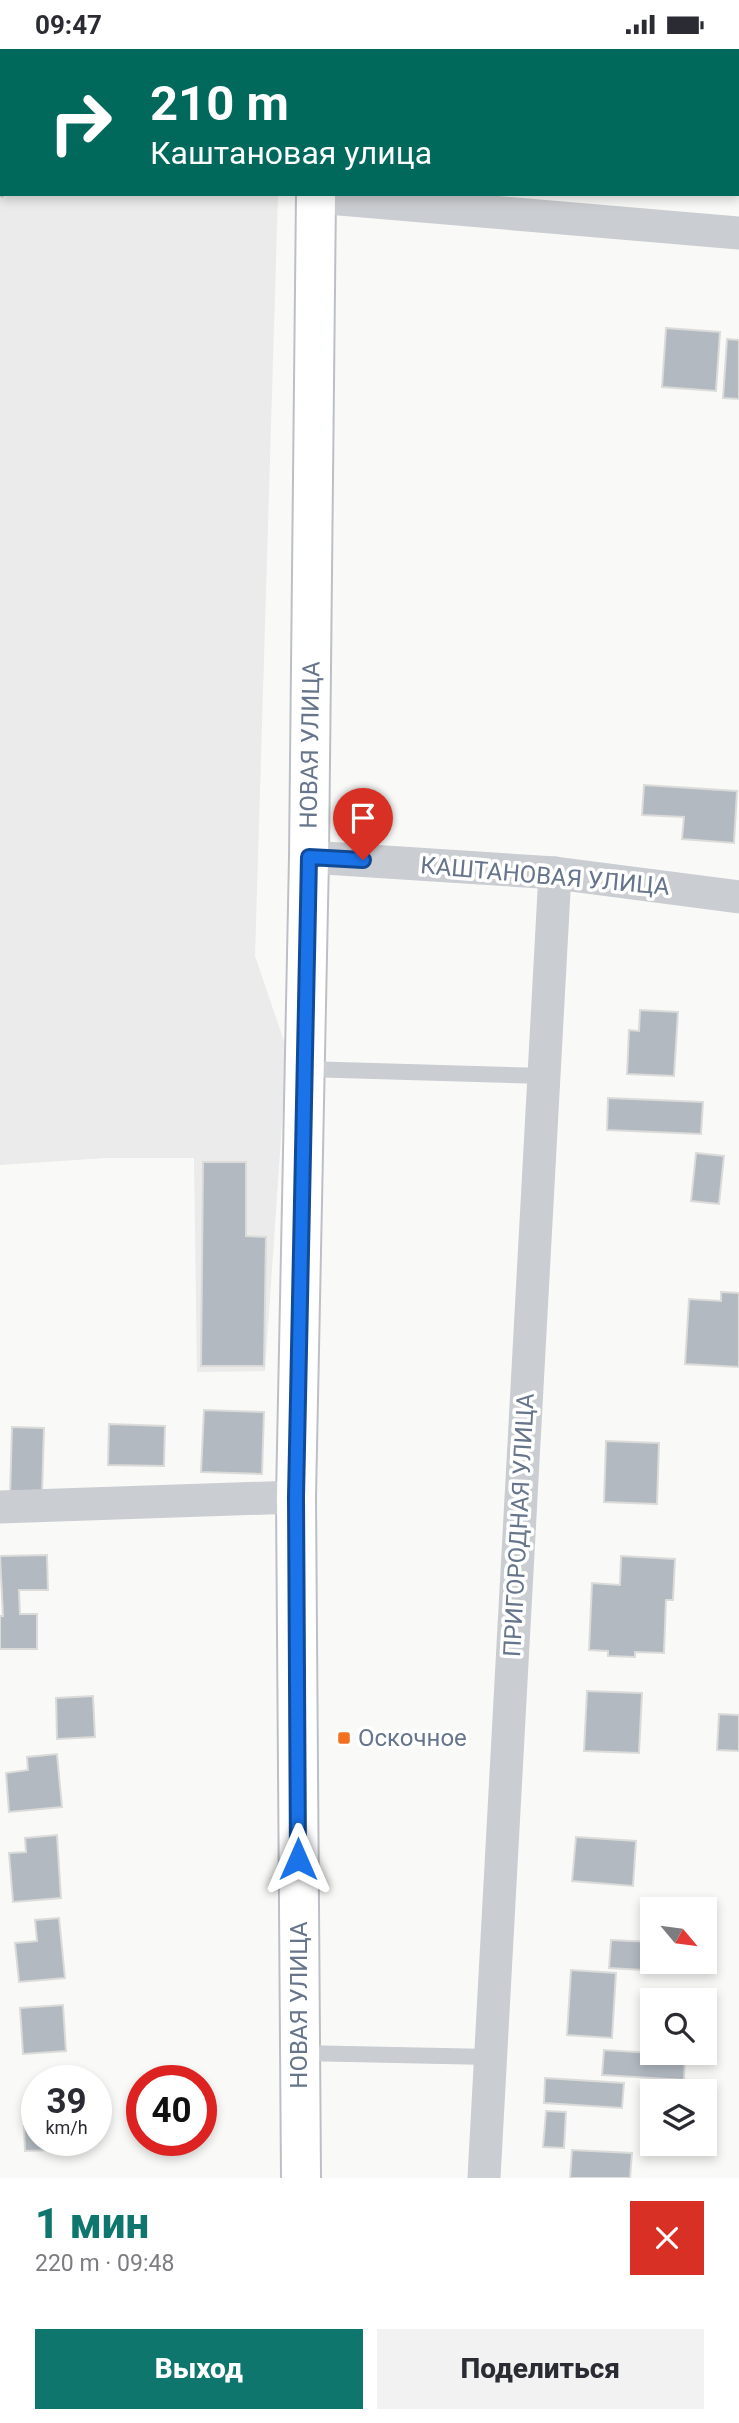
<!DOCTYPE html>
<html lang="ru">
<meta charset="utf-8">
<style>
:root{--surface:#fff;--page:#f2f2f3;--text:#2b2b33;--muted:#7c7c81;--accent:#0f766e}
body{margin:0;font-family:Roboto,sans-serif;background:var(--page);color:var(--text);height:100vh;display:flex;flex-direction:column;font-size:26px;white-space:nowrap}
*{box-sizing:border-box;margin:0}
p{font-size:23px;color:var(--muted)}
.icon{flex:none;width:38px;height:38px;fill:none;stroke:currentColor;stroke-width:2;stroke-linecap:round;stroke-linejoin:round}
.map{position:relative;height:2129px;overflow:hidden}
.side{display:flex;flex-direction:column;background:var(--surface);flex:1}
.side>*{flex:none}
.banner{position:absolute;left:0px;top:0px;width:740px;height:147px;box-shadow:0 4px 10px #0003;background:#00695c;color:#fff;overflow:hidden}
.needle{width:46px;rotate:119deg}
.buttons{position:absolute;left:640px;top:1848px;display:grid;gap:14px}
.buttons a{display:grid;place-items:center;width:77px;height:77px;border-radius:0px;background:var(--surface);box-shadow:0 4px 10px #0003;font-size:35px}
.speed{position:absolute;left:21px;top:2016px;display:flex;gap:14px;font-size:35px;font-weight:700;text-align:center}
.speed>*{display:grid;place-content:center;width:91px;height:91px;border-radius:50%;background:var(--surface);box-shadow:0 4px 10px #0003;line-height:1}
.speed small{font-size:18px;font-weight:400}
.speed .limit{border:10px solid #d22;background:#fff;color:#111}
.pin{position:absolute;display:grid;place-items:center;width:60px;height:60px;color:#fff;margin:-72px -30px;border-radius:50% 50% 50% 0;rotate:-45deg;box-shadow:0 0 7px #0007}
.pin .icon{rotate:45deg}
.me{position:absolute;width:77px;margin:-38px;rotate:0deg;stroke-linejoin:round;filter:drop-shadow(0 0 5px #0008)}
.turn{display:flex;align-items:center;gap:24px;height:147px;padding:0 35px;font-size:32px}
.turn .icon{width:91px;height:91px;stroke-width:2.5}
.turn b{display:block;font-size:49px;line-height:60px}
.round{display:grid;place-items:center;flex:none;width:74px;height:74px;border-radius:0px;background:var(--page)}
.overview{display:flex;align-items:center;justify-content:space-between;height:119px;padding:0 35px}
h1{font-size:42px;font-weight:800;line-height:52px;color:var(--accent)}
.action{display:flex;gap:14px;margin-top:auto;padding:14px 35px}
.action a{flex:1;height:80px;border-radius:0px;background:var(--accent);color:#fff;font-size:28px;font-weight:800;line-height:80px;text-align:center}
.action a+a{background:var(--page);color:var(--text)}
.status{display:flex;justify-content:space-between;align-items:center;height:49px;padding:0 35px;background:var(--surface);direction:ltr}
.status svg{height:19px;fill:currentColor}
.map>svg:first-child{display:block}
</style>
<div class="status"><b>09:47</b><svg viewBox="0 0 49 12"><path d="M0 12V9h3v3zM5 12V6h3v6zM10 12V3h3v9zM15 12V0h3v12zM26 1h20v11H26zM47 4h2v5h-2z"/></svg></div>
<div class="map">
<svg width="739" height="2129" viewBox="0 0 739 2129">
<rect width="100%" height="100%" fill="#f9faf7"/>
<polygon fill="#eaebea" points="0,0 282,0 2,2 2,145 278,145 255,907 287,1001 265,1322 197,1323 194,1109 106,1109 0,1116"/>
<g fill="#b2b9c1" stroke="#dbdcd9" stroke-width="2">
<polygon points="666,279 720,283 716,342 662,338"/>
<polygon points="727,290 739,291 739,350 723,349"/>
<polygon points="644,736 737,742 734,794 682,790 684,768 642,766"/>
<polygon points="640,961 678,963 674,1027 627,1025 629,981 639,982"/>
<polygon points="608,1049 703,1053 701,1085 607,1081"/>
<polygon points="696,1104 724,1107 719,1155 691,1152"/>
<polygon points="203,1113 246,1113 246,1187 266,1188 264,1317 201,1317"/>
<polygon points="721,1243 739,1244 739,1318 685,1315 689,1250 721,1252"/>
<polygon points="204,1361 264,1363 262,1425 201,1423"/>
<polygon points="109,1375 165,1377 164,1417 108,1416"/>
<polygon points="12,1378 44,1379 42,1446 10,1446"/>
<polygon points="606,1392 659,1394 657,1455 604,1453"/>
<polygon points="47,1506 48,1541 19,1541 20,1565 37,1565 37,1600 0,1600 0,1567 3,1567 0,1507"/>
<polygon points="621,1507 675,1510 673,1551 666,1551 664,1604 635,1603 635,1608 608,1607 608,1602 589,1601 592,1534 620,1536"/>
<polygon points="587,1642 642,1644 639,1704 584,1702"/>
<polygon points="93,1647 95,1688 57,1690 56,1649"/>
<polygon points="719,1665 739,1666 739,1702 717,1701"/>
<polygon points="57,1705 62,1758 9,1763 6,1724 28,1721 27,1708"/>
<polygon points="57,1786 61,1849 13,1853 9,1804 26,1803 25,1789"/>
<polygon points="576,1788 636,1792 633,1837 572,1832"/>
<polygon points="59,1869 65,1929 19,1933 15,1894 37,1892 35,1871"/>
<polygon points="611,1891 653,1893 653,1913 695,1913 694,1924 609,1919"/>
<polygon points="571,1921 616,1924 612,1989 567,1986"/>
<polygon points="63,1956 66,2002 23,2005 20,1959"/>
<polygon points="604,2001 685,2006 684,2031 602,2026"/>
<polygon points="545,2029 624,2034 622,2059 544,2054"/>
<polygon points="546,2062 566,2063 564,2099 543,2098"/>
<polygon points="37,2076 37,2091 78,2091 78,2100 25,2102 24,2077"/>
<polygon points="572,2101 632,2104 630,2129 570,2129"/>
</g>
<g fill="none" stroke-linecap="round" stroke-linejoin="round">
<g stroke="#bcc0c6" stroke-width="42">
<g id="secondary">
<polyline points="319,2 319,0"/>
<polyline points="301,2129 296,1448 309,808 316,145"/>
</g>
</g>
<g stroke="#c1c3c6" stroke-width="4.5" stroke-dasharray="3.5 3.5" stroke-linecap="butt">
<polyline points="277,2 279,0"/>
<polyline points="0,147 4,145"/>
</g>
<g stroke="#cacdd1" stroke-width="16">
<polyline points="305,1020 544,1027"/>
<polyline points="300,2004 490,2008"/>
</g>
<g stroke="#cacdd1" stroke-width="33">
<polyline points="316,148 739,184"/>
<polyline points="309,808 555,824 739,848"/>
<polyline points="0,1458 296,1448"/>
<polyline points="484,2129 555,824"/>
</g>
<use href="#secondary" stroke="#fff" stroke-width="38"/>
</g>
<g fill="none" stroke-linecap="round" stroke-linejoin="round">
<g stroke="#114b97" stroke-width="18">
<polyline id="route" points="298,1810 296,1448 309,808 363,811"/>
</g>
<use href="#route" stroke="#1a73e8" stroke-width="12"/>
</g>
<rect fill="#f2701f" stroke="#fff" stroke-width="2.5" x="337" y="1682" width="14" height="14" rx="3.5"/>
<g text-anchor="middle" stroke-width="7" stroke-linejoin="round" paint-order="stroke">
<g font-size="24" fill="#66758b" stroke="#fff">
<text transform="translate(310 696) rotate(-89)" y="8">НОВАЯ УЛИЦА</text>
<text transform="translate(545 827) rotate(5)" y="8">КАШТАНОВАЯ УЛИЦА</text>
<text transform="translate(519 1476) rotate(-87)" y="8">ПРИГОРОДНАЯ УЛИЦА</text>
<text transform="translate(299 1956) rotate(-90)" y="8">НОВАЯ УЛИЦА</text>
</g>
<g font-size="24" fill="#66758b" stroke="#fff" text-anchor="start">
<text x="358" y="1697">Оскочное</text>
</g>
</g>
</svg>
<div class="buttons">
<a><svg class="needle" viewBox="-14 -14 28 28"><path d="M0-13l5 13h-10z" fill="#e53935"/><path d="M0 13l5-13h-10z" fill="#7c7c81"/></svg></a>
<a><svg class="icon" aria-label="search" viewBox="0 0 24 24"><circle cx="10" cy="10" r="6"/><path d="M15 15l6 6"/></svg></a>
<a><svg class="icon" aria-label="layers" viewBox="0 0 24 24"><path d="M12 4l9 5-9 5-9-5zM3 14l9 5 9-5"/></svg></a>
</div>
<div class="speed"><div>39<small>km/h</small></div><div class="limit">40</div></div>
<div class="pin" style="left:363px;top:811px;background:#d93025"><svg class="icon" aria-label="arrive" viewBox="0 0 24 24"><path d="M6 21V4h12l-3 4 3 4H6"/></svg></div>
<svg class="me" style="left:298px;top:1810px" viewBox="-20 -20 40 40"><path d="M0-17L14 15 0 8-14 15z" fill="#1a73e8" stroke="#fff" stroke-width="4"/></svg>
<div class="banner">
<div class="turn"><svg class="icon" aria-label="right" viewBox="0 0 24 24"><path d="M7 20v-9h11M14 6l5 5-5 5"/></svg><div><b>210 m</b>Каштановая улица</div></div>
</div>
</div>
<section class="side">
<div class="overview"><div><h1>1 мин</h1><p>220 m · 09:48</p></div><a class="round" style="background:#d93025;color:#fff"><svg class="icon" aria-label="close" viewBox="0 0 24 24"><path d="M6 6l12 12M18 6L6 18"/></svg></a></div>
<div class="action"><a>Выход</a><a>Поделиться</a></div>
</section>
